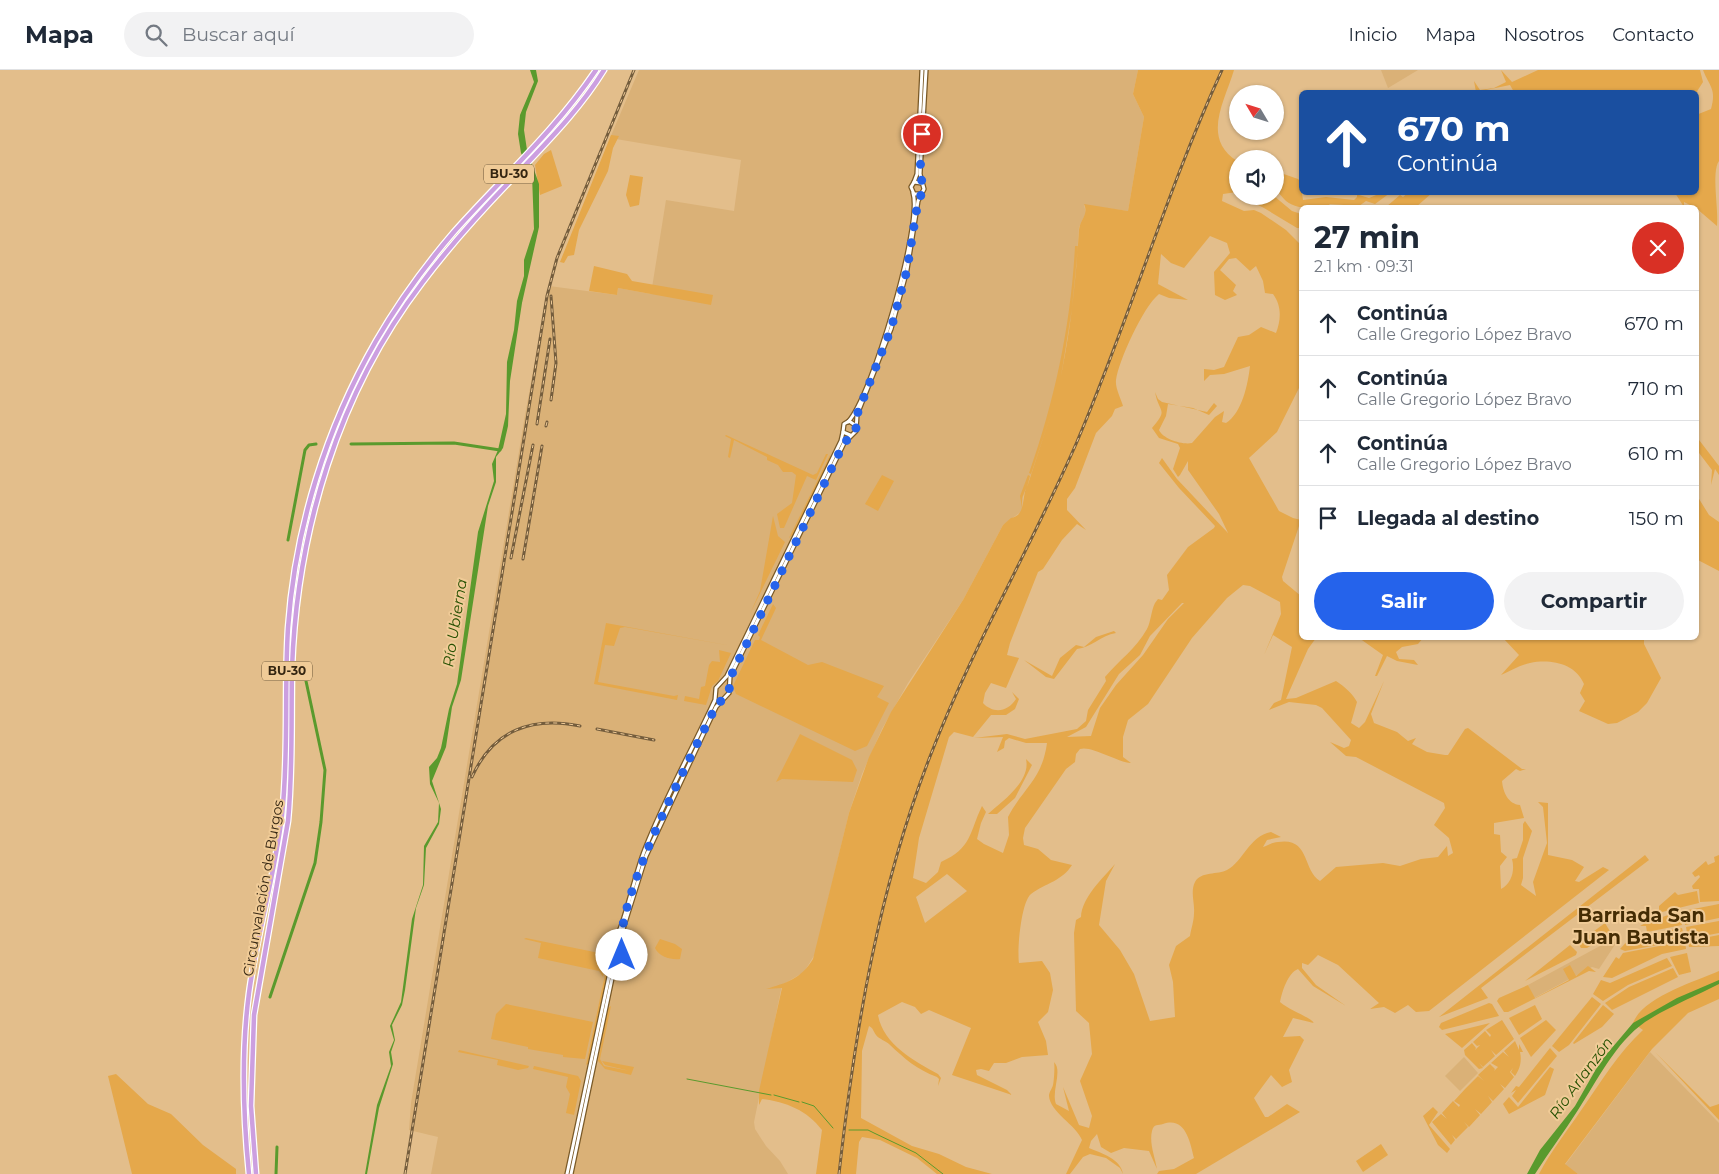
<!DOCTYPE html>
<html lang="es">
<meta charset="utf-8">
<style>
:root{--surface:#fff;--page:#f2f2f3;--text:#1f2937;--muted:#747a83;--line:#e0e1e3;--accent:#2563eb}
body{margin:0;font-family:Montserrat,sans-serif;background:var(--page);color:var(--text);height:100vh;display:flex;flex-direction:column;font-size:19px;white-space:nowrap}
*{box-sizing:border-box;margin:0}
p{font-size:16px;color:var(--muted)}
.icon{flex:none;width:28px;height:28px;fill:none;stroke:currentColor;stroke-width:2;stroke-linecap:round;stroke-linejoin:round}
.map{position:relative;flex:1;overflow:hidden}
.drawer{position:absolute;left:1299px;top:135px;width:400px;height:435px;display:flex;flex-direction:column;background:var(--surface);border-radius:8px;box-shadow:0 1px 4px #0004}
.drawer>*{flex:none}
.top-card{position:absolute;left:1299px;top:20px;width:400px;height:105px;border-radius:8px;box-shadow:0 1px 4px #0004;background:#1a4fa0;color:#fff;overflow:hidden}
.needle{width:32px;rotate:308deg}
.controls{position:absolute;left:1229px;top:15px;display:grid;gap:10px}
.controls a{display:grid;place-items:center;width:55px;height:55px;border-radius:50%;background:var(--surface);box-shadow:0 1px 4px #0004;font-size:25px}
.pin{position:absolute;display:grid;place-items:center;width:42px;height:42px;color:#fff;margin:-21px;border:2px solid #fff;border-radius:50%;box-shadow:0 1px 5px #0007}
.me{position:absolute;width:55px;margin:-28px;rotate:0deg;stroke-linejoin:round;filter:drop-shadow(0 0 4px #0008)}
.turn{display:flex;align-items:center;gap:18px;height:105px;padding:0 15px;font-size:22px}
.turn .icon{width:65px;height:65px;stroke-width:2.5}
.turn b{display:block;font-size:35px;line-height:42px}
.round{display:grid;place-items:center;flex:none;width:52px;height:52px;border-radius:26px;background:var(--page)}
.overview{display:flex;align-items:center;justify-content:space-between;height:85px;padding:0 15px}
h1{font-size:30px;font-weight:700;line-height:38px}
.button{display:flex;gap:10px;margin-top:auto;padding:10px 15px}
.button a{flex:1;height:58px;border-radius:30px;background:var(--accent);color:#fff;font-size:20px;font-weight:700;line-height:58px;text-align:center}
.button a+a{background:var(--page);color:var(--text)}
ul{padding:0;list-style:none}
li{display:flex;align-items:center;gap:15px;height:65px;padding:0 15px;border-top:1px solid var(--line)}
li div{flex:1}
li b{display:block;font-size:19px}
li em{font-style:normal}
header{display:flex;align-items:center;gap:30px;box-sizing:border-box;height:70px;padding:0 25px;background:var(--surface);border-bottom:1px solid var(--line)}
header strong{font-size:24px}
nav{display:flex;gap:28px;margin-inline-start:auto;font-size:18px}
.search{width:350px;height:45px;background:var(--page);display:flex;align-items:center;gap:12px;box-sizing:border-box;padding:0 18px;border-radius:28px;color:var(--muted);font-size:19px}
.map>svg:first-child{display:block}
</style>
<header>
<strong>Mapa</strong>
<div class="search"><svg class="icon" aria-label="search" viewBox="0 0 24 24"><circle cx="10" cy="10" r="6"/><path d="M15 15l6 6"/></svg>Buscar aquí</div>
<nav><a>Inicio</a><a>Mapa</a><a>Nosotros</a><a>Contacto</a></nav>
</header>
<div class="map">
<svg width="1719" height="1104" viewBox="0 0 1719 1104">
<rect width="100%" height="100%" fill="#e3be8b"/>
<g fill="#dab177">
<polygon points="639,0 1138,0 1133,24 1144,47 1128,141 1084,135 1086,143 1079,157 1074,230 1063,295 1046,361 1023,427 1022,441 1003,455 963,530 908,613 882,659 862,704 849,743 815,884 804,902 782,915 754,1052 755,1059 766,1076 780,1091 788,1104 431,1104 438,1067 409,1060 411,1033 525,345 549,216 617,225 618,218 651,224 666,130 734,141 741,90 610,68"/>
<polygon points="1381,0 1418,0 1388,18"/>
<polygon points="1611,870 1616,873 1599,899 1592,897 1534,928 1528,915"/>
<polygon points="1650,982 1719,1053 1719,1104 1578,1104 1565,1095"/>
<polygon points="1464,987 1478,1003 1460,1021 1445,1006"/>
</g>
<g fill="#e5a84b" fill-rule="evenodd">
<path d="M1138,0H1234C1225,31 1201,68 1237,91V122L1223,124L1222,131L1244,141L1254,140L1261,143L1286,160L1301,175V314L1277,362L1249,388L1279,441L1293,448L1301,450L1282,507L1283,511L1301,526V568H1316L1308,579L1286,629L1296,628L1336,611C1345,617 1352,623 1357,632L1351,653L1359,658L1365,652L1384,611L1371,644L1374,653L1397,662L1408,671L1416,668L1412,674L1427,682L1445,685H1448L1465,659L1468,658L1522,699H1526L1520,701L1516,699L1502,711C1503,722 1508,734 1520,735L1524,748L1494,753V764L1500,765L1501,782L1507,787L1500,796L1501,819C1512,813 1515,800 1512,789L1517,788L1523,770V754L1525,751L1532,761L1523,788V808L1521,815L1536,826L1533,812L1547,773L1543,737L1538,732L1548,733V785L1572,790L1584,797L1575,811L1579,812L1603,797L1609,800L1429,941L1416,942L1408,935L1395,943L1384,937L1370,939L1379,933L1338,895L1318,885L1308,895L1302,893V898L1316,915L1346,936L1313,916L1298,899C1288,903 1282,921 1280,932C1289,940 1310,947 1314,953L1293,948L1283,967L1300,966L1304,970L1289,1000L1292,1012L1282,1017L1271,1005L1254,1028L1265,1047H1268L1287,1034L1300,1042L1196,1104H1157L1159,1101L1174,1099L1194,1088C1190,1071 1185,1046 1163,1054C1158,1056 1154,1053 1152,1061C1149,1073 1155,1087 1157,1099L1149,1081L1124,1078L1111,1083L1101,1077L1097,1064L1091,1071L1089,1078C1101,1083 1121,1089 1123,1104L1120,1098L1106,1088L1090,1084L1083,1087L1070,1104H1066L1082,1070C1076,1055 1050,1042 1049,1026C1049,1022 1052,1019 1053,1015C1054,1011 1055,996 1054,992C1063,1001 1051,1021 1056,1034L1069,1041L1063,1017L1079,1055L1089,1058L1092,1046L1080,1011L1092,984L1089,953L1076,941L1074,863L1076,850L1081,847C1082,827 1103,808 1115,794L1106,811L1099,855L1120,880L1134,904L1150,951L1175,947L1173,912L1169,895L1176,876L1190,866C1191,859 1194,851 1194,843C1195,833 1190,822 1195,812C1201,801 1218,805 1227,800C1243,792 1249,766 1271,762L1281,767L1267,770L1263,777C1268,776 1272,772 1278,772C1310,767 1302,799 1320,811L1336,797L1383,793L1400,796L1421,789L1438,787L1447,776L1448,786L1453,783L1449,768L1434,755L1445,738L1444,733L1356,687L1346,686L1330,672L1344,678L1349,676L1351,670L1322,638L1316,635L1289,632L1269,640L1274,633L1281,630L1292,577L1273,565L1264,585L1281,544L1280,532L1250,516L1243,515L1227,528L1192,568L1148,634L1128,650L1123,667V687L1131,693C1117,692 1091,675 1080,679L1076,684L1075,692L1066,699L1025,758L1023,768L1024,775L1038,779L1051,790L1072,795C1062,811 1046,813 1031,824C1021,832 1017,880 1019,893L1042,891L1050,903L1053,920L1048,942L1038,952L1046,971L1048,985L1022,987L1006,993H994L989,1001L981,999L976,1000L977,1005L1007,1020L1012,1025L952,1005L971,958L929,940L921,944L915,937L902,932L878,945C883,974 914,991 938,1004L941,1008L938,1016L939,1009L937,1007C916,999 905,989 889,974C886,971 879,969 876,965C873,961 874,959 869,956L862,981L861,1048L912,1076L939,1084L966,1097L992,1104H937L917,1088L880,1070L862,1067L859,1072L856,1104H816L822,1060C807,1040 786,1032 762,1029L759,1035V1021L782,918L766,919C786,913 801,909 813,889L849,743L869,687L891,642L963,530L1003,455L1011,448L1004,453L1021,441L1011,448C1025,446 1022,430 1026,418L1022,428V438L1020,426L1028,405L1030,406L1027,417L1051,344L1031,404L1029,403C1055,330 1071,254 1075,176H1078L1072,238L1061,306L1063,295C1072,250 1076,205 1079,160C1080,149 1089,145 1084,134L1128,141L1144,47L1133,24ZM1210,166L1227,173L1230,183L1214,202L1215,225L1225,230L1237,225L1233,221L1236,215L1220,200L1229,189L1236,188L1250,201L1256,196L1263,211L1265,223L1273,224C1282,236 1281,250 1276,263L1261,257L1249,265L1238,267L1224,297L1214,300L1204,299V311L1210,305L1224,304L1250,296C1248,314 1242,343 1226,353L1222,352L1224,341L1215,347L1192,373C1182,375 1163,369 1159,360L1166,346L1168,334L1193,338L1209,345L1217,336L1214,333L1207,342L1162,332L1158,329L1155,322C1159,344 1169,338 1152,358L1159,368L1178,374L1180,378L1173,399L1178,407L1180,405L1188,391V400L1219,444L1228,463L1177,409L1162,388L1159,393L1179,418L1215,456L1214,458L1188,477L1167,505L1169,520L1162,530L1158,529L1155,533C1151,541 1151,551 1147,559C1136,579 1119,590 1105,607L1106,611L1088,640L1086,651L1077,659L1025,669L1007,664L974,668L1003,667L997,682L1004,678L1005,671L1009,668L1026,673H1047C1042,710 1023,718 1008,747L1009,765L1003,783L984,774L977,769L981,753L986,742L982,736C969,763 972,778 941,792L938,802L926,813L913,808L919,768L949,667L954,662L973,667L991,645H1006L1015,639L1019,629L1012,622L1016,629C1008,642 993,644 983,633L985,623L991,613L1006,618L1019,588L1007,585L1010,573L1038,502L1043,499L1062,470L1077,454L1086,460L1067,440V429L1075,418L1096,363L1112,346L1115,339L1123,336C1121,329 1115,318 1116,310C1119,290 1143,237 1159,224L1169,228L1188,230L1158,214L1161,184L1171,193L1184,198ZM1182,533H1184L1168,549L1143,585L1116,615L1100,638L1091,666L1067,667L1086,657L1119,604L1140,585L1150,566ZM947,804L967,821L925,853L916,827Z"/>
<polygon points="1501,0 1512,12 1538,0 1700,0 1703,12 1696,23 1514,22 1510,15 1476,22 1474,11 1480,20 1494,18 1506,12"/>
<path d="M1703,0H1719V91C1711,102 1719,140 1717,156L1696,138L1684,132V137L1675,123L1696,122V45L1711,39C1717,19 1709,16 1703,0Z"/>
<polygon points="611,65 619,66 613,78 608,101 579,160 574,185 568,186 564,193 560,192"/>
<polygon points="551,80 562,116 540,125 535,95 544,84"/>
<path d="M1275,101L1298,109L1300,111L1303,130L1326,127L1354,130L1357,127V123L1359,125L1369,128L1381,123H1390L1375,134L1366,131L1359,136L1329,134L1332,137C1316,138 1299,141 1286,131C1282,127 1279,123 1275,119Z"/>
<polygon points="630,105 643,107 639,135 630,137 626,125"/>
<polygon points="1409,122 1432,123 1416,137 1386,137 1400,125 1403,127"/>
<polygon points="1240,126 1274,126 1292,141 1301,144 1301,158 1297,158 1264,138"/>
<polygon points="594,196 627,204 632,211 713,225 711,235 618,218 617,225 589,221"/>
<polygon points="726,365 813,405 817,403 826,384 828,384 816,410 807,406 784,458 780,458 777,444 792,433 796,405 792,402 783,402 778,395 767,390 767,387 734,370 730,388 728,387 731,369 725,366"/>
<polygon points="1696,366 1719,396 1719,405 1715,399 1711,415 1712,400 1696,379"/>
<polygon points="830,385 831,388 793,465 789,468"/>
<polygon points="882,405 894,411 878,441 865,434"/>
<polygon points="1696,424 1709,445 1719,452 1719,501 1696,489"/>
<polygon points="773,446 778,466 785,472 750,544 760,521"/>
<polygon points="773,534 776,538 761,570 808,595 822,592 884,616 877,627 889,633 867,676 855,681 736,624 733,616 755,570 759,570 760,567 758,565"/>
<polygon points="606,553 732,576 625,557 620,558 614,576 605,575 598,612 674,626 678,625 677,630 594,614"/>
<path d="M1114,561L1116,563C1101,565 1091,578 1077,579L1054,609L1046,607L1024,590L1052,606L1060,588L1076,575L1084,577L1096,567Z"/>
<polygon points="1359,568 1423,568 1418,574 1402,577 1396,582 1399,589 1414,590 1418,595 1397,591 1387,586 1377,606 1375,606 1383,585"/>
<path d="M1503,568H1644V574L1661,608L1647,633L1638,642L1617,653L1608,654L1579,641L1585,631L1580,623L1584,614C1575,593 1550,589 1530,593C1520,595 1510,601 1501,605L1519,585Z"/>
<polygon points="719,580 731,583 718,611 712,616 706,635 684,631 685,626 699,629 701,617 705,616 709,595 712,591 720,592"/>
<polygon points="800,664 852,690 857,700 853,712 782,709 776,712"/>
<path d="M1026,689L1032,695L1015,728L997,744H988C1003,731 1031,711 1026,689Z"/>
<polygon points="1645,785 1649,790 1481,918 1488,928 1439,947"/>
<polygon points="1719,785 1719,831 1700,832 1699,819 1693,819 1692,816 1700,807 1699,805 1695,807 1692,803 1706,791 1708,795 1715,792 1714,787"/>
<polygon points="1697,821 1699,833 1662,842 1659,840 1659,836 1675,822 1678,825"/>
<polygon points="1719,834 1719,848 1685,855 1683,841"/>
<polygon points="1679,841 1682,855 1647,862 1646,856 1640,856 1658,846 1657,849"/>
<polygon points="1719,851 1719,863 1688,869 1686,857"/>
<polygon points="1605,853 1611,863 1587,878 1581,878 1578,873"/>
<polygon points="1682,858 1685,870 1625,881 1620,879 1631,867"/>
<polygon points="1719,865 1719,876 1689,877 1688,871"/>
<polygon points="526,868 599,883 597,885 601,886 606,893 603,907 599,901 538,888 541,873 524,869"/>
<path d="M660,869L675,874L682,879L680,889C671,890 659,887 655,878Z"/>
<polygon points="1685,871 1686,879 1662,884 1612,908 1603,907 1616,887 1619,889 1623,883"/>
<polygon points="1570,875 1577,882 1576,885 1525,911"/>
<polygon points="1687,883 1691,902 1679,905 1670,887"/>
<polygon points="1667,888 1672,896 1628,915 1603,931 1593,924 1601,910 1610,913"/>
<polygon points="1570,895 1576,906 1588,896 1596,902 1589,901 1508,942 1504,942 1497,931 1499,928 1528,915 1535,928 1569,910 1563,899"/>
<polygon points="1673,898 1678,907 1612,940 1605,933 1629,917"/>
<polygon points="606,900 608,904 589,993 586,995"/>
<path d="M1719,901V929L1688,943L1652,979L1565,1094L1578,1104H1539C1551,1081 1567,1061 1582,1039C1601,1012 1618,983 1643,960L1633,953C1643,927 1694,912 1719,901Z"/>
<polygon points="1592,927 1601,934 1569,975 1559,982 1552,976"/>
<polygon points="1489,933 1492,934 1499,946 1442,960 1439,957 1441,953"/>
<polygon points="506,934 593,952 585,989 563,987 563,985 528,979 528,977 491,969 496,944"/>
<polygon points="1535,935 1542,949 1519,965 1509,948"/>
<polygon points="1603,935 1614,944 1602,957 1574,974 1573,973"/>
<polygon points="611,936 600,989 604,996 630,1001 605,995 602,991 634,997 631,1005 605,999 598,991 608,938"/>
<polygon points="1502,950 1514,969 1496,985 1491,980 1495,986 1483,997 1479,993 1483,998 1479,999 1465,985 1464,980 1472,973 1476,978 1475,980 1480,975 1477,976 1473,972 1485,961 1490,967 1491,965 1486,960"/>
<polygon points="1546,950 1556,960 1531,987 1520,968"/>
<polygon points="1490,953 1462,978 1445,964"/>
<path d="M1515,971L1519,980V974L1523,982H1520C1522,991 1520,999 1515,1006L1511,1002L1513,998L1510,1002L1514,1007L1505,1018L1500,1014L1504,1019L1493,1031L1488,1026L1492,1032L1481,1044L1475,1039L1480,1045L1469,1057L1464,1052L1468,1057L1456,1069L1452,1065L1455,1070L1451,1075L1432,1052L1441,1044L1447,1049L1442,1043L1453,1031L1459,1037L1460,1035L1454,1031L1466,1018L1472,1024L1466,1018L1478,1006L1484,1011L1478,1005L1490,994L1495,999L1494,1001L1498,997L1491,993L1503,982L1509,987L1504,981Z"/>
<polygon points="1550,978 1557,986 1518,1033 1512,1026 1516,1020 1511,1023 1516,1016 1519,1017"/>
<polygon points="459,980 529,996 528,998 518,1000 497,995 498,990 458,982"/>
<polygon points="1655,982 1710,1037 1719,1034 1719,1050"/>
<polygon points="534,996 578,1006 581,1011 574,1045 566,1043 570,1024 566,1017 568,1007 533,999"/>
<polygon points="1550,997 1554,999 1545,1025 1509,1044 1503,1034 1509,1027 1518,1037"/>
<polygon points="116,1004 148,1034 171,1044 203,1075 236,1099 236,1104 132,1104 108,1006"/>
<polygon points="1433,1037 1438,1042 1429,1055 1450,1079 1447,1083 1438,1075 1423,1046"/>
<polygon points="1381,1074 1388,1085 1363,1102 1356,1091"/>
</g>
<g fill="#5a9a2d">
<polygon points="530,0 536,0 538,11 526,42 524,60 527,80 539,114 539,157 522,233 510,311 508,356 503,378 496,387 496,412 488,436 461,610 452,637 446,677 432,711 441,739 439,754 426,778 424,815 416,838 405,920 402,935 392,955 395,970 391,982 393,994 379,1038 367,1104 365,1104 377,1035 391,996 389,982 394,970 390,956 401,932 412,849 423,815 424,776 438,752 439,733 430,714 429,697 437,688 441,678 449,639 457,614 478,462 494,411 492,394 498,380 506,344 507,292 514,260 517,231 524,206 524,190 534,159 532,105 521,83 518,64 520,45 534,12"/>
<path d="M1719,910V914C1694,927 1668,937 1645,952C1615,973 1597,1011 1578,1040C1564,1062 1549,1082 1535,1104H1527L1540,1080L1575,1036L1600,992L1633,953L1677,928Z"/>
</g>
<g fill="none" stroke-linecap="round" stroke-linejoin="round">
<g stroke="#5a9a2d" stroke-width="1">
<polyline points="687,1009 771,1025"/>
<polyline points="774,1025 799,1032"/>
<polyline points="802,1032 814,1036 833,1058"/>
<polyline points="849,1060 868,1060 874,1063 916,1083 943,1104"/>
</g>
<g stroke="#5a9a2d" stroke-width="3">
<polyline points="351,374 454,373 500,380"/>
<polyline points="288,470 305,380 309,375 316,374"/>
<polyline points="270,927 315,793 321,752 325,700 303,597"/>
<polyline points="276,1104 277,1077"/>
</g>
<g stroke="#795927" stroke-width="5.5">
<g id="secondary">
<polyline points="914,112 917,104 922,0"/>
<polyline points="921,124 914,124 911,117 914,112 921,113"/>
<path d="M848,352C872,327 923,154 913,123"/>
<polyline points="850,365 843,362 844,354 849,351 855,355"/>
<path d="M567,1104L610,902L611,890L609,883C626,854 632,812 645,779C665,728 692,680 715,630L716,618L727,606L841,371L843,362"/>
<polyline points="571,1104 614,899 622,887 620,872 624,856 646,786 716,637 729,623 730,607 844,373 856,361 857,345 891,259 907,200 918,131 924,119 920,104 926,0"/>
</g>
</g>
<g stroke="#fff" stroke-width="7">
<g id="highway">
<path d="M249,1104C243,1044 241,983 249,923C257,863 275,805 282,745C289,683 284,620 288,558C295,458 326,358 376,271C398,233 424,197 453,163C501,109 555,61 596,0"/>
<path d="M256,1104L251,1036L254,945L288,751C293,700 291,649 292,598C297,461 338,323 422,213C451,174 483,139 517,104C548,71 580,39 604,0"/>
</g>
</g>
<use href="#secondary" stroke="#fff" stroke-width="3"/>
<use href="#highway" stroke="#cc9fe0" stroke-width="4.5"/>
<g stroke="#745d3d" stroke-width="3">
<g id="rail">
<polyline points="551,330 556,293 551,226"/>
<polyline points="537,354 550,269"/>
<polyline points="546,356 547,352"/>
<polyline points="511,488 533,375"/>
<polyline points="523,489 542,376"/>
<polyline points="597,659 654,670"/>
<path d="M472,707C493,660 532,646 580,656"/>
<polyline points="405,1104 547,226 557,188 634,0"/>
<path d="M839,1104C855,961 878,819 931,684C972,578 1030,479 1076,374C1129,251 1166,122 1222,0"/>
</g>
</g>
<use href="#rail" stroke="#f0cb97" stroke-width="1" stroke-dasharray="4" stroke-linecap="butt"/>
</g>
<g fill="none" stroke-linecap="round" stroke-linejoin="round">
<path stroke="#2563eb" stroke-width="9" stroke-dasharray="0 16.2" d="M622,885C611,835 691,687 716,636L729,623L730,608L844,373L856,361V347L891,259L907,200L918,131L924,119L920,104L922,64"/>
</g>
<g text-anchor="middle" stroke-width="4" stroke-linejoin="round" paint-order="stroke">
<g fill="#f0cb97" stroke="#6c5739" stroke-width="1">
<rect x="484" y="94.5" width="50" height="19" rx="4"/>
<rect x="262" y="591.5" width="50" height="19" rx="4"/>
</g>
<g font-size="12" font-weight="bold" fill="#342511">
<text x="509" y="108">BU-30</text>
<text x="287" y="605">BU-30</text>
</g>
<g font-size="14" fill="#342511" stroke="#f0cb97">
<text transform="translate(263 818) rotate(-80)" y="5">Circunvalación de Burgos</text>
</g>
<g font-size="15" font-style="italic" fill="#265002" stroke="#f0cb97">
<text transform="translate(455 553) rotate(-81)" y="5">Río Ubierna</text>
<text transform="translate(1581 1008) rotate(-54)" y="5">Río Arlanzón</text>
</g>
<g font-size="19" font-weight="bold" fill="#442c04" stroke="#f0cb97">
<text x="1641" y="852">Barriada San<tspan x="1641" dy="22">Juan Bautista</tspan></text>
</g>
</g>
</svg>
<div class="controls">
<a><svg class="needle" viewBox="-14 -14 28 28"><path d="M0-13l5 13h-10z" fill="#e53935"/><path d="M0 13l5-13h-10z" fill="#747a83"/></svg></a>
<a><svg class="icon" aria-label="sound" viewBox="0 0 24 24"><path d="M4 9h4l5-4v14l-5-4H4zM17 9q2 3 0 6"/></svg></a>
</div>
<div class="pin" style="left:922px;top:64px;background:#d93025"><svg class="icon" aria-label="arrive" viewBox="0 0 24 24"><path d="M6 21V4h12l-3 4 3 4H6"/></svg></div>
<svg class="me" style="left:622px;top:885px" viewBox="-20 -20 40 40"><circle r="19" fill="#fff"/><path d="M0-13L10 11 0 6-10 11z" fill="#2563eb"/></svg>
<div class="top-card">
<div class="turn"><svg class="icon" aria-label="ahead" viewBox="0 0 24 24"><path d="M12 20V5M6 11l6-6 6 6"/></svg><div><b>670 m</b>Continúa</div></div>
</div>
<section class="drawer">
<div class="overview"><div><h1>27 min</h1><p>2.1 km · 09:31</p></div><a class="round" style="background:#d93025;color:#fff"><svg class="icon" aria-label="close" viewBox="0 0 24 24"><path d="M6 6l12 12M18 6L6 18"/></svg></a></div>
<ul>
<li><svg class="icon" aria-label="ahead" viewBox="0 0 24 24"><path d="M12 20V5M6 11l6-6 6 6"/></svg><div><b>Continúa</b><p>Calle Gregorio López Bravo</p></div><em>670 m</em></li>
<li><svg class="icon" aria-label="ahead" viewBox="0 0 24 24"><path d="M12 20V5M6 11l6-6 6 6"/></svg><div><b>Continúa</b><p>Calle Gregorio López Bravo</p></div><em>710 m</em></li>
<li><svg class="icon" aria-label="ahead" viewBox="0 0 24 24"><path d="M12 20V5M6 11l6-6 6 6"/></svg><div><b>Continúa</b><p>Calle Gregorio López Bravo</p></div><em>610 m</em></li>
<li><svg class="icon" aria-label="arrive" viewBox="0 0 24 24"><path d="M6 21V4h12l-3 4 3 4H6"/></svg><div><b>Llegada al destino</b></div><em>150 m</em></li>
</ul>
<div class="button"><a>Salir</a><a>Compartir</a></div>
</section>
</div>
